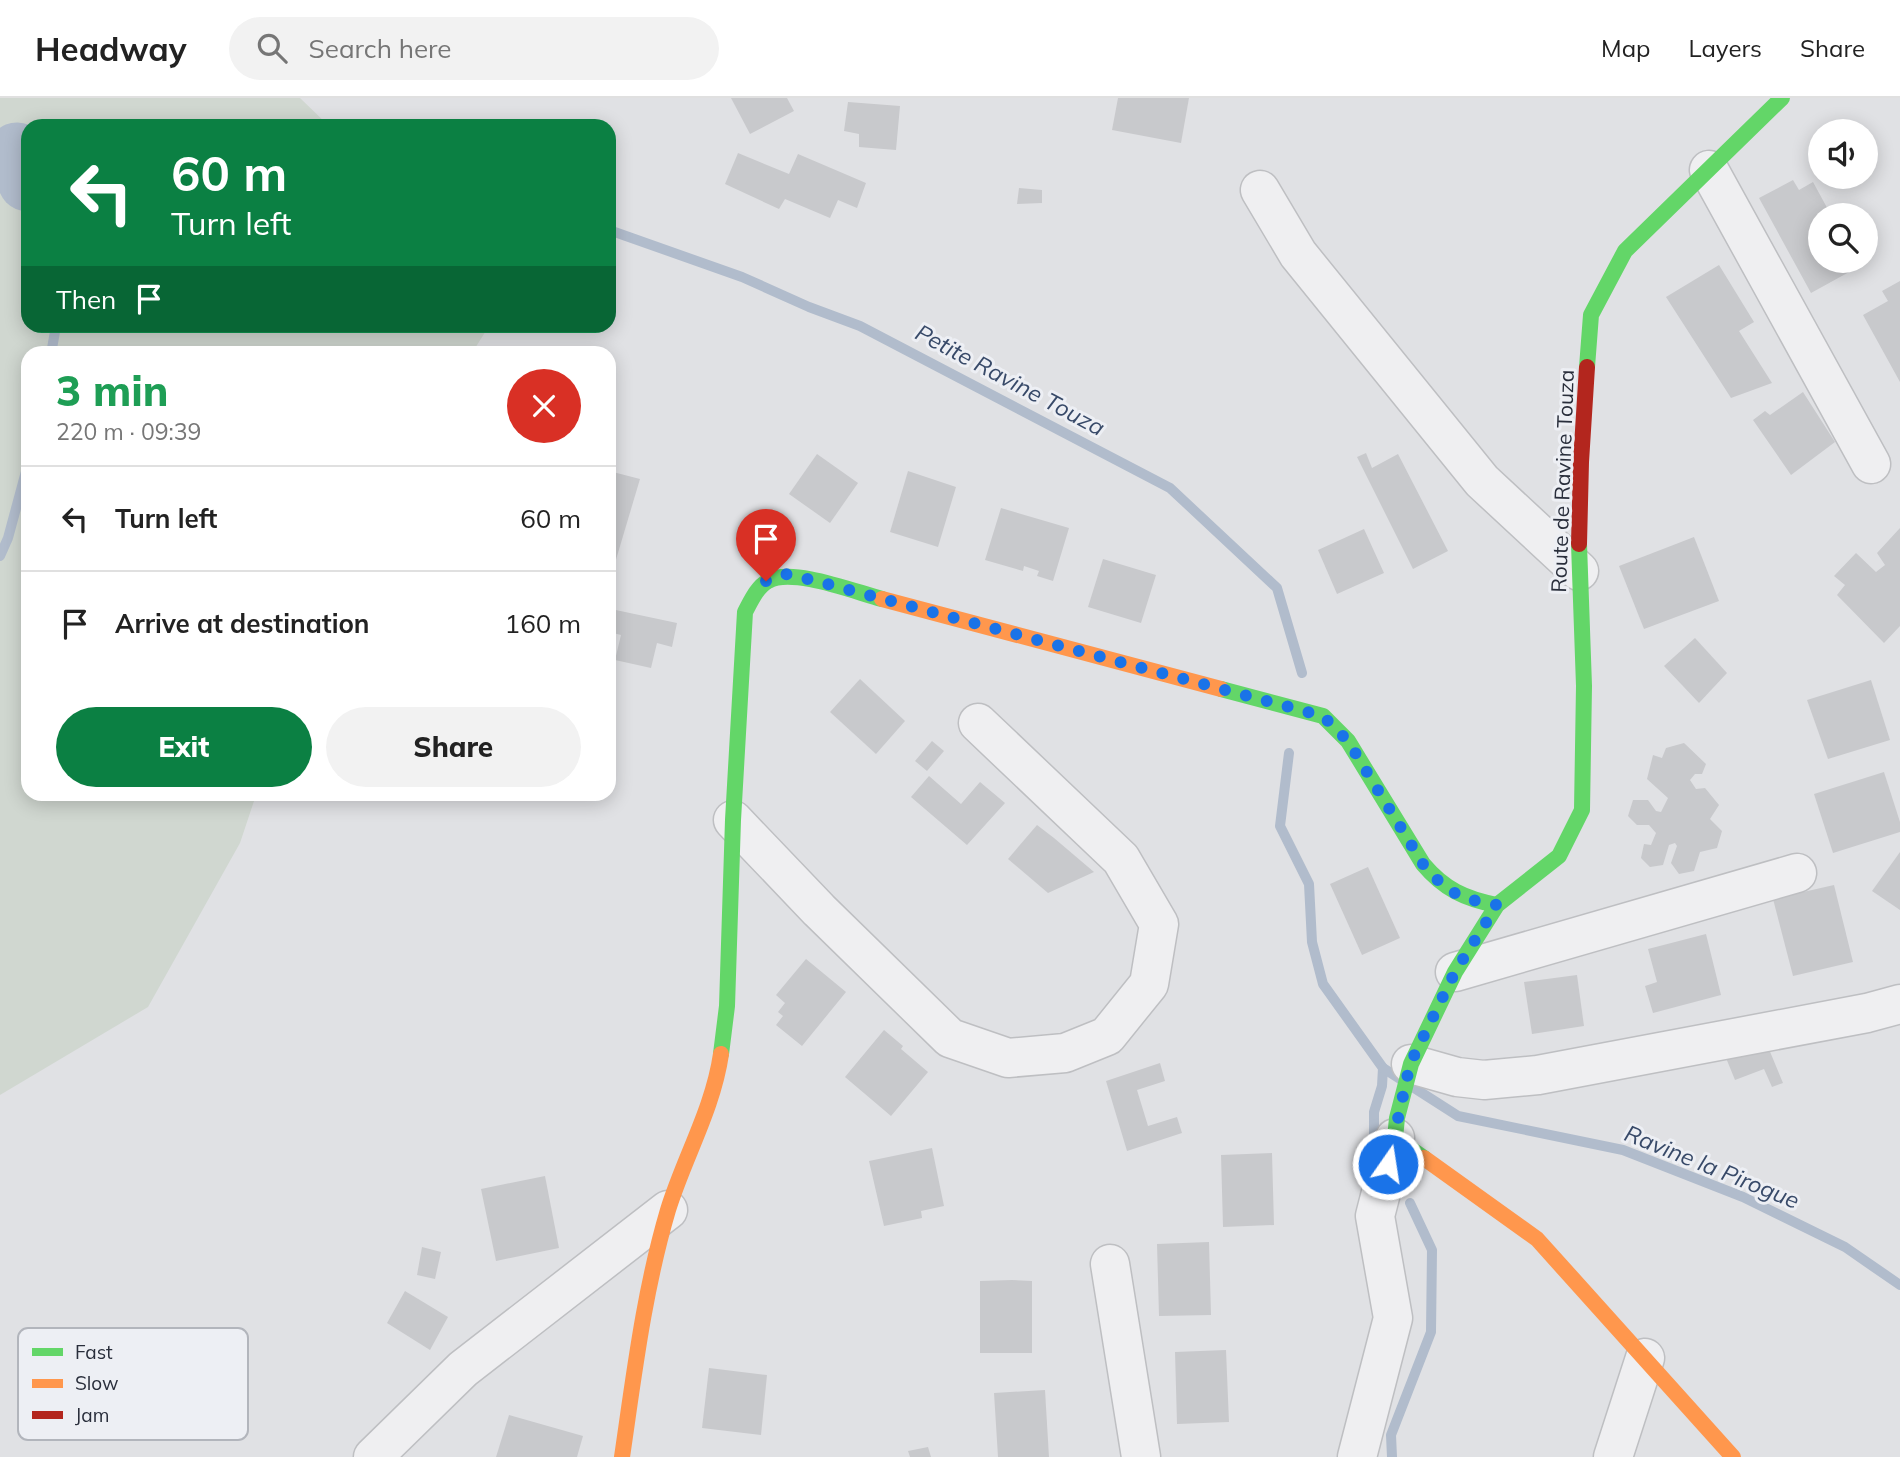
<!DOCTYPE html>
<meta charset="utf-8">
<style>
:root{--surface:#fff;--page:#f2f2f2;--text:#222;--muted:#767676;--line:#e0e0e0;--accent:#0b8043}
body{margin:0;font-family:Mulish,sans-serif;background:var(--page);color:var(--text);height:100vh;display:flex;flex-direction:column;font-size:26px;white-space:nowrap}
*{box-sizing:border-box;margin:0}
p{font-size:23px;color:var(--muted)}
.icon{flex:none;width:38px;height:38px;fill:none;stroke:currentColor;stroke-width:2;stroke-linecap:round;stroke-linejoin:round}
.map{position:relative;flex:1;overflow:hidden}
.drawer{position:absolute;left:21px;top:248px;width:595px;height:455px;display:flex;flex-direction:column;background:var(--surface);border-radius:21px;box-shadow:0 4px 18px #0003}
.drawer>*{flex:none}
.top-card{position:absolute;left:21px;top:21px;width:595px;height:214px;border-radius:21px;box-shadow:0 4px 18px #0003;background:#0b8043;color:#fff;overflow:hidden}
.fabs{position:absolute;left:1808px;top:21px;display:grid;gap:14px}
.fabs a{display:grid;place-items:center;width:70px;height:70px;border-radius:50%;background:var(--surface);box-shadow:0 4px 18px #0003;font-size:35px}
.pin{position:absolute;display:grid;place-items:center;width:60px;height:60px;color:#fff;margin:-72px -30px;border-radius:50% 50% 50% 0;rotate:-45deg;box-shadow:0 0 7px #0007}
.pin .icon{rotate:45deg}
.me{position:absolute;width:77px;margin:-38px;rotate:13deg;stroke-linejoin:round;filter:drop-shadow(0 0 5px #0008)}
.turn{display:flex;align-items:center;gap:24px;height:147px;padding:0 35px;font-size:32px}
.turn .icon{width:91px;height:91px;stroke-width:2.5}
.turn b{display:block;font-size:49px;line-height:60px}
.then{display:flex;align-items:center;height:66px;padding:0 35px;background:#0003;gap:14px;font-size:26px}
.round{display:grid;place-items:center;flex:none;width:74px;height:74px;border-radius:37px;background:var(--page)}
.overview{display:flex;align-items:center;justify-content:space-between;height:119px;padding:0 35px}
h1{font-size:42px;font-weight:800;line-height:52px;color:#1e9e55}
.button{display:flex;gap:14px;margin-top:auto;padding:14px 35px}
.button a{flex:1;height:80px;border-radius:42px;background:var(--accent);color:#fff;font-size:28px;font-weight:800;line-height:80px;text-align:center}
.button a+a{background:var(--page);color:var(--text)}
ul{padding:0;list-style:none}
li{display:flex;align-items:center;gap:21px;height:105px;padding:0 35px;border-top:2px solid var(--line)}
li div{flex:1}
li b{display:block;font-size:26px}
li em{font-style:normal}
header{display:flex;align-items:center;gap:42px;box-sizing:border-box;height:98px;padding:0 35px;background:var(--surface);border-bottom:2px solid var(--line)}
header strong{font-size:33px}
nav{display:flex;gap:38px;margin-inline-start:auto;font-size:24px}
.search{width:490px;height:63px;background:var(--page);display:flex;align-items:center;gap:18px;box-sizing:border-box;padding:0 24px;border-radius:38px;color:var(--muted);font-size:26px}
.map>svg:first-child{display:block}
</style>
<header>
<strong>Headway</strong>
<div class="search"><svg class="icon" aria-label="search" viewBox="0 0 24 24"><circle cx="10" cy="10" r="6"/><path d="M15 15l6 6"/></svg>Search here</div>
<nav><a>Map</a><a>Layers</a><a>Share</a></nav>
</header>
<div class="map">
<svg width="1900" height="1359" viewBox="0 0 1900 1359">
<rect width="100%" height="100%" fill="#e0e1e4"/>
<polygon fill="#d0d7d0" points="0,0 300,0 329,28 28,28 28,228 489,228 472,255 28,256 28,696 256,697 240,745 148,909 0,997"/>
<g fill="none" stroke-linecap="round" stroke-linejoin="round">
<g stroke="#b1bccc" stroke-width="10">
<polyline points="609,132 742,179 809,209 860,228 1170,390 1277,490 1302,575"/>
<polyline points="51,256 56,228"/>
<polyline points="0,458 8,440 28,366"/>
<polyline points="1289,655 1280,728 1309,786 1312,844 1323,886 1383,970 1382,988 1374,1014 1374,1057"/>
<polyline points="1383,970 1458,1018 1623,1052 1743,1099 1845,1149 1900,1187"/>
<polyline points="1392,1359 1391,1337 1431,1234 1432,1152 1410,1105"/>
</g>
<polyline stroke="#b1bccc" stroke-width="61" points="17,55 28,83"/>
</g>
<g fill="#c8c9cc">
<polygon points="731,0 787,0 794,13 750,36"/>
<polygon points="1118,0 1189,0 1181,45 1112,32"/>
<polygon points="848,4 900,8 896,52 859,49 859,36 844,33"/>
<polygon points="738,55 789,76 798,56 866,85 857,110 838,102 830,120 785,101 779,111 725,86"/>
<polygon points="1793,82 1799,92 1813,84 1831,117 1820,117 1820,163 1857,163 1860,168 1811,195 1759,100"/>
<polygon points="1019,90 1042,92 1042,105 1017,106"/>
<polygon points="1866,115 1878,138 1866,144"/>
<polygon points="1719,167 1754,224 1739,233 1772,285 1731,300 1666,199"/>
<polygon points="1900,183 1900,284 1863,217 1888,203 1882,193"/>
<polygon points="1803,294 1835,344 1791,377 1753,322 1765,313 1770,317"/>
<polygon points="1366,355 1372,370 1398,356 1448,453 1413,471 1357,359"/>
<polygon points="817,356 858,385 830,425 789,396"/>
<polygon points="609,373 640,381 615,465 609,464"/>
<polygon points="908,373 956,389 938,449 890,434"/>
<polygon points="1001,410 1069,430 1053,483 1037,478 1039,473 1024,468 1023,473 985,462"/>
<polygon points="1900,430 1900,528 1884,545 1837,497 1845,487 1834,478 1856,455 1876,474 1885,467 1877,455"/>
<polygon points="1364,431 1384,475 1337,496 1318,452"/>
<polygon points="1694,439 1719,503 1644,531 1619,468"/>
<polygon points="1103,461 1156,477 1141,525 1088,509"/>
<polygon points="611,511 677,525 672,549 657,545 651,570 615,562 621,537 609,534"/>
<polygon points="1695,540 1727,575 1699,605 1664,568"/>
<polygon points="860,581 905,623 876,656 830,614"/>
<polygon points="1871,582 1890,642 1828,661 1807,602"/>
<polygon points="932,643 944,653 927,673 915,663"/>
<polygon points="1684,645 1706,666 1702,676 1695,676 1690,682 1696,691 1705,690 1719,707 1710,721 1722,733 1717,750 1700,754 1694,773 1679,776 1671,765 1677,748 1675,745 1669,747 1663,767 1650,769 1641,760 1644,746 1651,747 1656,735 1649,727 1637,727 1628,718 1633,702 1648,702 1656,713 1661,714 1668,700 1647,681 1653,657 1662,660 1666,650"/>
<polygon points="1884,674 1900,724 1900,734 1833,755 1814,696"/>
<polygon points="929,678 961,706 980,684 1005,705 967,747 911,699"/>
<polygon points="1037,727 1054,740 1094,774 1048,795 1008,761"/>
<polygon points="1900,754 1900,812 1872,793"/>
<polygon points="1368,769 1400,840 1362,857 1330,786"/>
<polygon points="1834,787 1853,864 1793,878 1773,801"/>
<polygon points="1706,836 1721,897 1653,915 1645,888 1657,884 1648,851"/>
<polygon points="806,861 846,894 802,948 776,927 783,918 778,914 785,905 776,897"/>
<polygon points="1577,877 1584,928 1532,936 1524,884"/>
<polygon points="884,932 903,948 901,951 928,974 891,1018 845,979"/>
<polygon points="1766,944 1783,985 1772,989 1764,971 1735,982 1726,960"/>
<polygon points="1160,965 1165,983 1137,992 1148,1028 1177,1019 1182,1035 1127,1053 1106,983"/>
<polygon points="932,1050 944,1108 921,1113 922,1120 884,1128 869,1063"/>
<polygon points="1272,1055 1274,1127 1223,1129 1221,1057"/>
<polygon points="545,1078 559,1150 496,1163 481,1091"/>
<polygon points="1209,1144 1211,1217 1159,1218 1157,1146"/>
<polygon points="422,1149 441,1154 435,1181 417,1177"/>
<polygon points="1012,1182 1032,1183 1032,1255 980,1255 980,1183"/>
<polygon points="405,1193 448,1219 430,1252 387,1225"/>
<polygon points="1226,1252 1229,1324 1177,1326 1175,1254"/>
<polygon points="709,1270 767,1277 761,1337 702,1330"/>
<polygon points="1045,1292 1049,1359 998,1359 994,1295"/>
<polygon points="509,1317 583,1338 577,1359 496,1359"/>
<polygon points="175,1319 177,1341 161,1342 158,1320"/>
<polygon points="928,1349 931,1359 910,1359 908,1353"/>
</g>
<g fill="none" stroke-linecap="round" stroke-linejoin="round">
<g stroke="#bebfc2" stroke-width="41">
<g id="street">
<polyline points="1709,72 1871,366"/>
<polyline points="1260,92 1298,156 1482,383 1579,473"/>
<polyline points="733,722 819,812 950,940 1008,960 1065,955 1107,938 1149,886 1159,826 1121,761 978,625"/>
<polyline points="1455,874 1797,775"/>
<polyline points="1411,966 1457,979 1484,982 1538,977 1867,915 1900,906"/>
<polyline points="1110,1166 1141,1359"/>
<polyline points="373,1359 463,1271 668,1112"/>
<polyline points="1357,1359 1393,1220 1375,1118 1395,1040"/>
<polyline points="1613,1359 1645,1260"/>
</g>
</g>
<use href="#street" stroke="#efeff1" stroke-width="38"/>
<g stroke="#63d668" stroke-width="16">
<polyline points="1587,269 1591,217 1625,153 1782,0"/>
<path d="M1221,591L1323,618L1348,643L1423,766C1444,791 1465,801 1497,807"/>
<path d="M721,956L727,908L733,722L745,514C751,503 757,489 768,483C792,469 855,494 882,501"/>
<polyline points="1424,1060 1395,1040 1397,1020 1411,966 1455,874 1497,807 1559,758 1582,712 1584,588 1579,446"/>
</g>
<g stroke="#ff974d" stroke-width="16">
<polyline points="882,501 1221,591"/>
<polyline points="1424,1060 1537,1141 1733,1359"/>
<path d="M622,1359C634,1277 644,1193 668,1112C684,1060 713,1011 721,956"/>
</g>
<polyline stroke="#b3261e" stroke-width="16" points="1579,446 1581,364 1587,269"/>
</g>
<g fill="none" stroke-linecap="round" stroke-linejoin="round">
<path stroke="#1a73e8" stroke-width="12" stroke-dasharray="0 21.6" d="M766,483L787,476L812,482L1323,618L1348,643L1423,766C1447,795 1460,801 1497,807L1455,874L1410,966L1388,1066"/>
</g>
<g text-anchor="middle" stroke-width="6" stroke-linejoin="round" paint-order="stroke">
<g font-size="21" fill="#292e3b" stroke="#edeff4">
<text transform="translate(1563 383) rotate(-88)" y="7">Route de Ravine Touza</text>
</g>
<g font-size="23" font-style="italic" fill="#384a69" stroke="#edeff4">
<text transform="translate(1010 282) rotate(28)" y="8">Petite Ravine Touza</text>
<text transform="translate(1712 1069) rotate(22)" y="8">Ravine la Pirogue</text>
</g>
</g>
<rect x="18" y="1230" width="230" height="112" rx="10" fill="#edeff4" stroke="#b2b5bc" stroke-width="2"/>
<rect x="32" y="1250" width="31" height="8" fill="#63d668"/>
<rect x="32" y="1281" width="31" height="9" fill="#ff974d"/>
<rect x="32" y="1313" width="31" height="8" fill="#b3261e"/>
<g font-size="19" fill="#292e3b">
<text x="75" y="1261">Fast</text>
<text x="75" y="1292">Slow</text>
<text x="75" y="1324">Jam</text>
</g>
</svg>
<div class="fabs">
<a><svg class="icon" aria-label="sound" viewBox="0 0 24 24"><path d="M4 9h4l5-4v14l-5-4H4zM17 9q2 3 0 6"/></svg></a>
<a><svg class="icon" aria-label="search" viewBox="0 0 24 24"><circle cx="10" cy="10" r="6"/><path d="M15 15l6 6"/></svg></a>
</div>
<div class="pin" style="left:766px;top:483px;background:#d93025"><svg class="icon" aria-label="arrive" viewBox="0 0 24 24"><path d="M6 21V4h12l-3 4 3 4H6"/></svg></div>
<svg class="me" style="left:1388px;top:1066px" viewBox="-20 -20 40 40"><circle r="17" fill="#1a73e8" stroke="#fff" stroke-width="3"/><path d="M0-11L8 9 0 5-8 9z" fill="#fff"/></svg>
<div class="top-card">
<div class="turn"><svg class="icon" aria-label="left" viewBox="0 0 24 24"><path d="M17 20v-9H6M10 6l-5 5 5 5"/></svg><div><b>60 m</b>Turn left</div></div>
<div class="then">Then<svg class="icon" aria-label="arrive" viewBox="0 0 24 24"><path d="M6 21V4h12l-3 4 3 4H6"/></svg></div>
</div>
<section class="drawer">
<div class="overview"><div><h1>3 min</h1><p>220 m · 09:39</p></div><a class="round" style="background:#d93025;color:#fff"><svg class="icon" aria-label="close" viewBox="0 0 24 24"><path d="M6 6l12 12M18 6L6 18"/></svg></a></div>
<ul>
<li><svg class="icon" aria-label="left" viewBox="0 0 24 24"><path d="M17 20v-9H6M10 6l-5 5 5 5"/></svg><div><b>Turn left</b></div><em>60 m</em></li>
<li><svg class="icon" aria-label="arrive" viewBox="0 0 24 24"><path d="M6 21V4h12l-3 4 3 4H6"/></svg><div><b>Arrive at destination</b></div><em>160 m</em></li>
</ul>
<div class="button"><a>Exit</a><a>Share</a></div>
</section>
</div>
